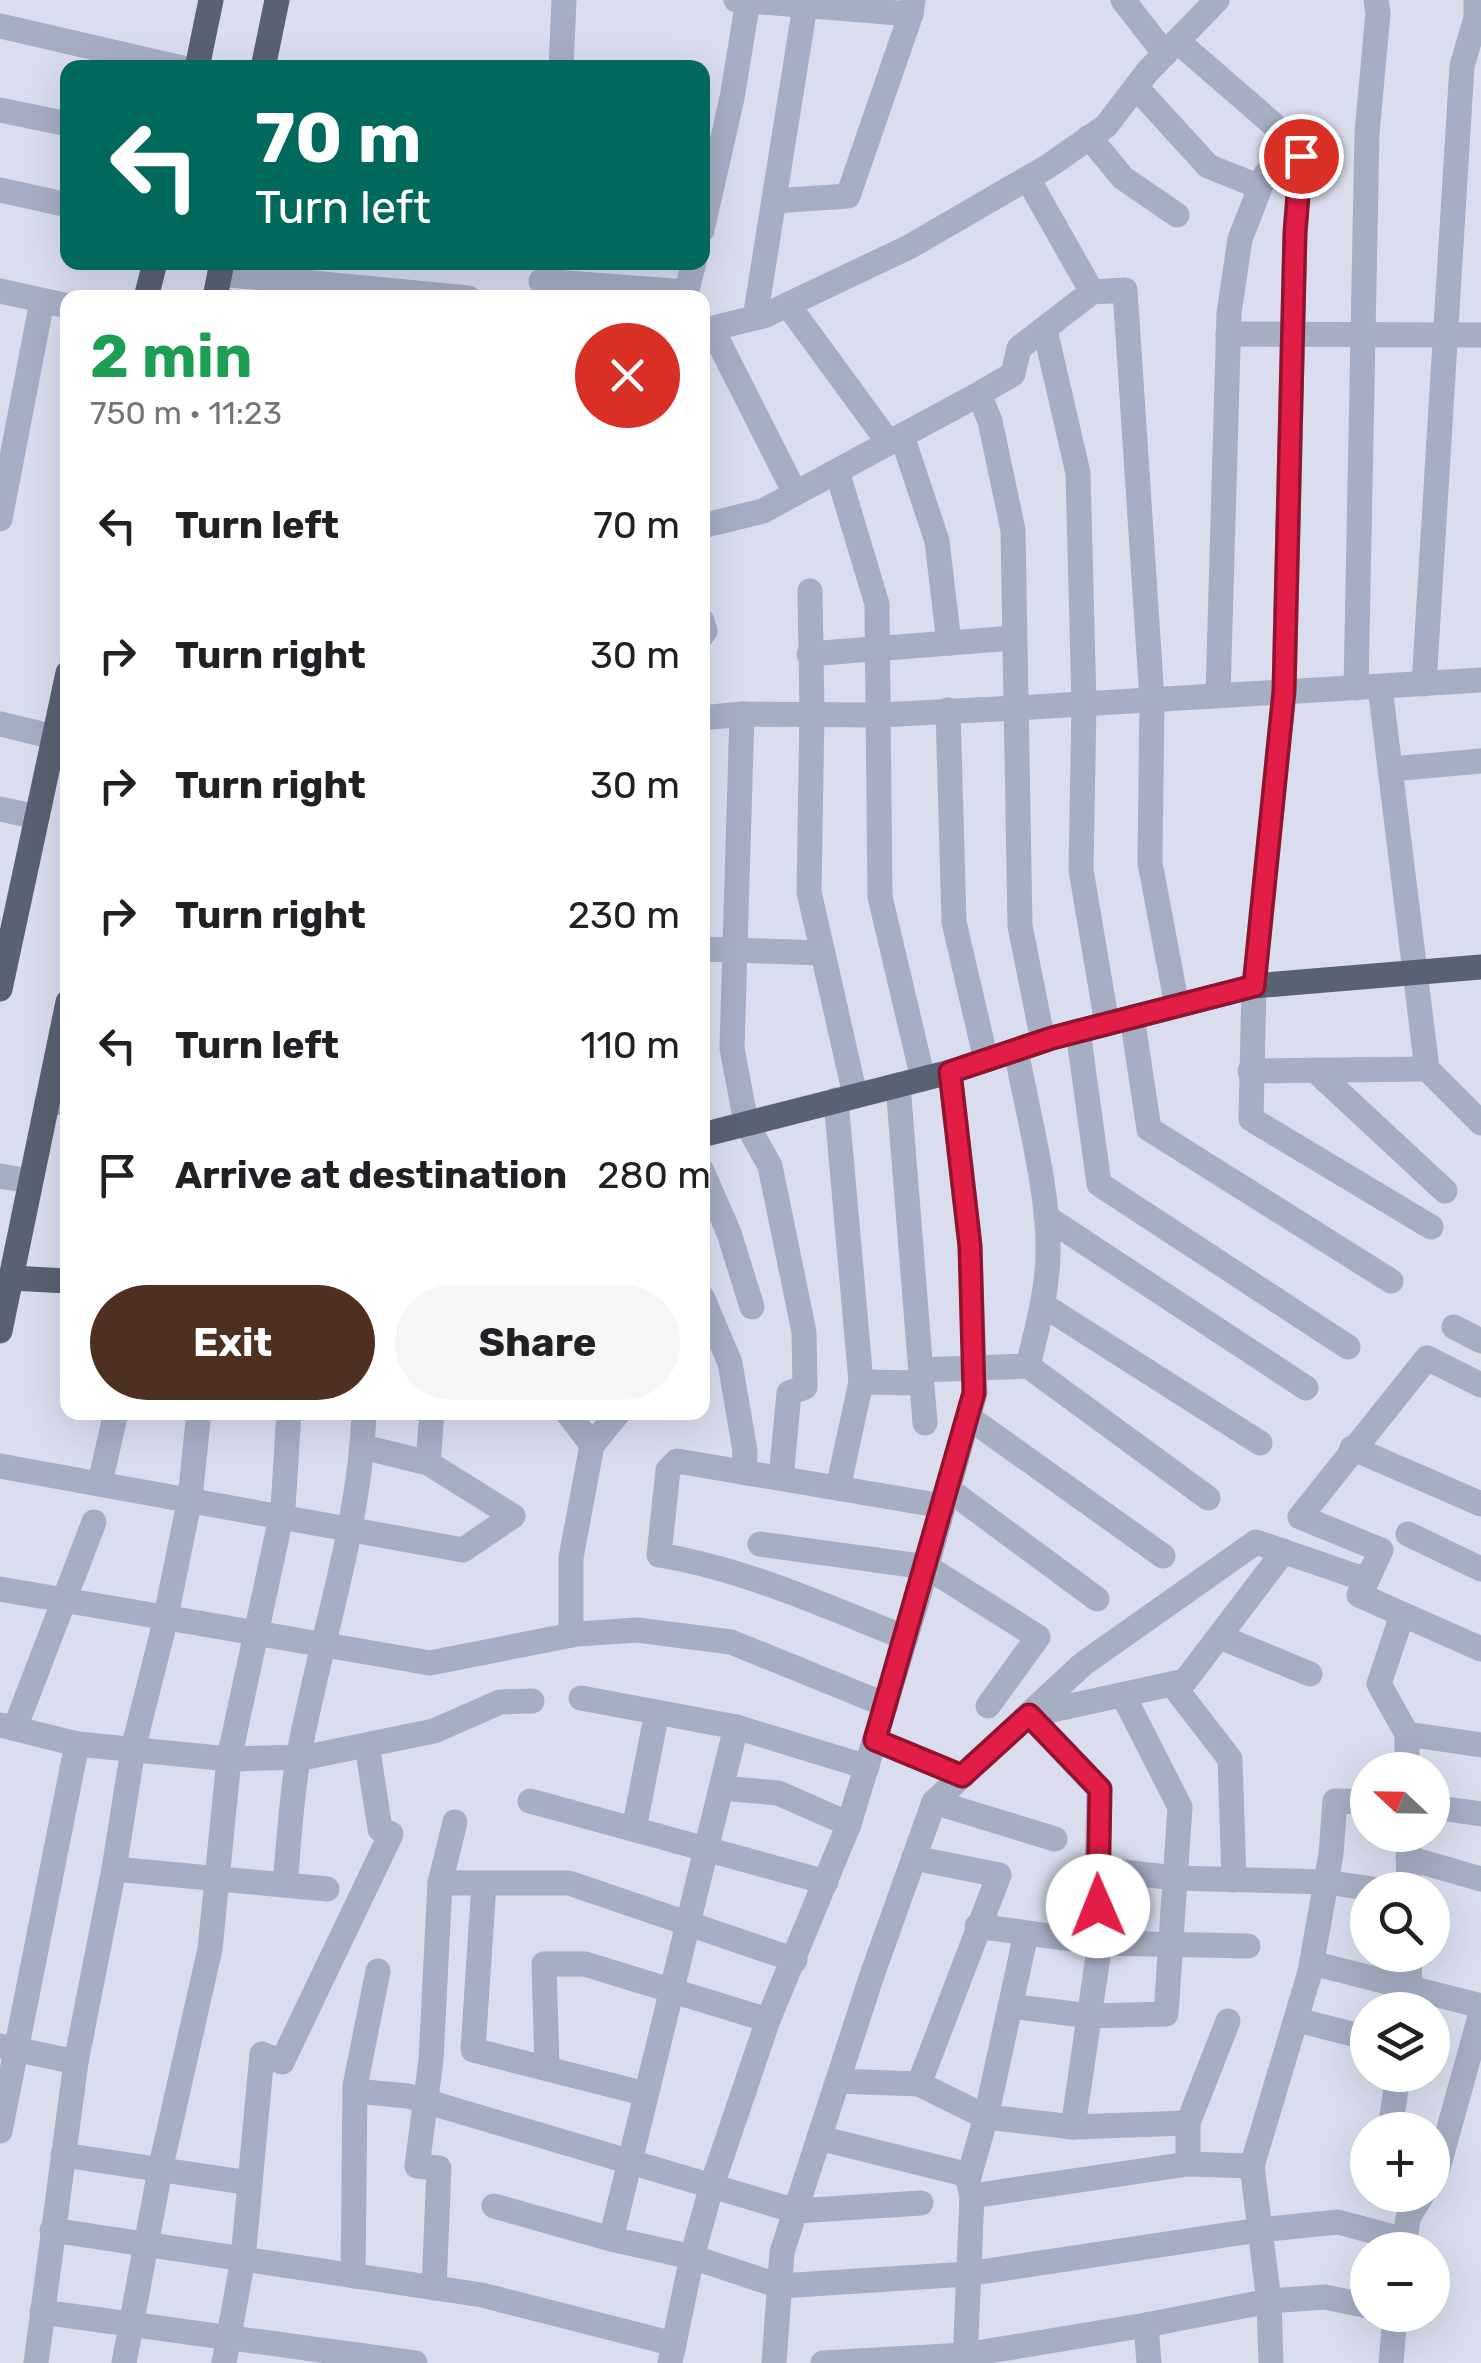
<!DOCTYPE html>
<meta charset="utf-8">
<style>
:root{--surface:#fff;--page:#f6f6f6;--text:#202124;--muted:#757577;--accent:#4e3020}
body{margin:0;font-family:Rubik,sans-serif;background:var(--page);color:var(--text);height:100vh;display:flex;flex-direction:column;font-size:38px;white-space:nowrap}
*{box-sizing:border-box;margin:0}
p{font-size:32px;color:var(--muted)}
.icon{flex:none;width:55px;height:55px;fill:none;stroke:currentColor;stroke-width:2;stroke-linecap:round;stroke-linejoin:round}
.map{position:relative;flex:1;overflow:hidden}
.sheet{position:absolute;left:60px;top:290px;width:650px;height:1130px;display:flex;flex-direction:column;background:var(--surface);border-radius:20px;box-shadow:0 10px 40px #0002}
.sheet>*{flex:none}
.banner{position:absolute;left:60px;top:60px;width:650px;height:210px;border-radius:20px;box-shadow:0 10px 40px #0002;background:#00695c;color:#fff;overflow:hidden}
.needle{width:65px;rotate:292deg}
.tools{position:absolute;left:1350px;top:1752px;display:grid;gap:20px}
.tools a{display:grid;place-items:center;width:100px;height:100px;border-radius:50%;background:var(--surface);box-shadow:0 10px 40px #0002;font-size:50px}
.pin{position:absolute;display:grid;place-items:center;width:85px;height:85px;color:#fff;margin:-42px;border:5px solid #fff;border-radius:50%;box-shadow:0 2px 10px #0007}
.me{position:absolute;width:110px;margin:-55px;rotate:359deg;stroke-linejoin:round;filter:drop-shadow(0 0 8px #0008)}
.turn{display:flex;align-items:center;gap:35px;height:210px;padding:0 30px;font-size:45px}
.turn .icon{width:130px;height:130px;stroke-width:2.5}
.turn b{display:block;font-size:70px;line-height:85px}
.round{display:grid;place-items:center;flex:none;width:105px;height:105px;border-radius:52px;background:var(--page)}
.head{display:flex;align-items:center;justify-content:space-between;height:170px;padding:0 30px}
h1{font-size:60px;font-weight:700;line-height:75px;color:#1e9e55}
.cta{display:flex;gap:20px;margin-top:auto;padding:20px 30px}
.cta a{flex:1;height:115px;border-radius:60px;background:var(--accent);color:#fff;font-size:40px;font-weight:700;line-height:115px;text-align:center}
.cta a+a{background:var(--page);color:var(--text)}
ul{padding:0;list-style:none}
li{display:flex;align-items:center;gap:30px;height:130px;padding:0 30px}
li div{flex:1}
li b{display:block;font-size:38px}
li em{font-style:normal}
.map>svg:first-child{display:block}
</style>
<div class="map">
<svg width="1481" height="2363" viewBox="0 0 1481 2363">
<rect width="100%" height="100%" fill="#d9ddee"/>
<g fill="none" stroke-linecap="round" stroke-linejoin="round">
<g stroke="#a6aec4" stroke-width="25">
<polyline points="736,0 911,14"/>
<polyline points="1123,0 1165,54"/>
<polyline points="0,26 182,68"/>
<polyline points="1177,41 1273,124 1290,148 1301,156 1295,233 1284,691 1254,986 1251,1119 1431,1227"/>
<polyline points="561,68 564,0"/>
<polyline points="1136,87 1208,166 1260,187"/>
<polyline points="0,110 68,124"/>
<polyline points="1089,137 1123,178 1177,215"/>
<polyline points="1028,179 1092,292"/>
<polyline points="0,190 68,205"/>
<polyline points="774,201 848,196 911,14 913,0"/>
<polyline points="702,230 732,98 748,1"/>
<polyline points="220,274 468,298"/>
<polyline points="541,281 686,292"/>
<polyline points="0,291 68,306"/>
<polyline points="685,298 694,262"/>
<polyline points="788,305 889,443"/>
<polyline points="755,318 805,6"/>
<polyline points="712,329 795,493"/>
<polyline points="1045,330 1078,473 1084,704 1081,870 1107,1024"/>
<polyline points="702,331 766,315 909,247 1047,167 1106,126 1148,71 1217,0"/>
<polyline points="1228,334 1481,335"/>
<polyline points="979,394 990,421 1013,530 1020,926 1043,1041"/>
<polyline points="902,436 937,541 949,643"/>
<polyline points="837,471 877,604 880,897 923,1079"/>
<polyline points="0,519 42,301"/>
<polyline points="702,526 763,511 979,394 1013,374 1019,348 1092,292 1125,290 1152,699 1150,863 1177,1006"/>
<polyline points="810,591 812,712 809,892 855,1095"/>
<polyline points="702,621 705,631 702,635"/>
<polyline points="809,654 1013,638"/>
<polyline points="1424,684 1462,66 1476,18 1476,0"/>
<polyline points="1380,687 1427,1069 1481,1123"/>
<polyline points="1356,688 1367,133 1378,13 1376,0"/>
<polyline points="1218,695 1229,313 1240,239 1265,175 1290,148"/>
<polyline points="948,710 954,922 986,1060"/>
<polyline points="742,714 732,1048 746,1123 770,1166 804,1332 805,1387 789,1393 781,1478"/>
<polyline points="702,718 742,714 880,715 1016,708 1481,680"/>
<polyline points="0,724 54,737"/>
<polyline points="1392,769 1481,761"/>
<polyline points="0,809 37,817"/>
<polyline points="702,949 823,953"/>
<polyline points="1132,1017 1149,1129 1391,1281"/>
<polyline points="1078,1031 1099,1184 1348,1347"/>
<path d="M1016,1050C1027,1110 1049,1191 1048,1251C1048,1290 1037,1328 1028,1366"/>
<polyline points="1250,1071 1427,1069"/>
<polyline points="1317,1072 1445,1191"/>
<polyline points="898,1085 925,1423"/>
<polyline points="836,1100 861,1382 838,1488"/>
<polyline points="47,1102 68,1103"/>
<polyline points="702,1171 729,1233 752,1307"/>
<polyline points="0,1176 30,1181"/>
<polyline points="1046,1217 1306,1388"/>
<polyline points="702,1297 730,1363 745,1451 744,1472"/>
<polyline points="1043,1305 1260,1443"/>
<polyline points="1454,1327 1481,1341"/>
<polyline points="921,1370 1028,1366 1208,1498"/>
<polyline points="861,1382 921,1383"/>
<polyline points="567,1412 592,1445"/>
<polyline points="968,1417 1163,1556"/>
<polyline points="1352,1448 1481,1504"/>
<polyline points="428,1463 432,1412"/>
<polyline points="0,1466 463,1550 513,1516 428,1463 363,1447"/>
<polyline points="100,1483 116,1412"/>
<polyline points="948,1489 1097,1599"/>
<polyline points="1408,1534 1481,1569"/>
<polyline points="760,1544 927,1567 1038,1637 988,1706"/>
<polyline points="1367,1580 1381,1550 1300,1517 1427,1358 1481,1385"/>
<polyline points="0,1589 430,1663 577,1634 637,1630 731,1642 886,1705"/>
<polyline points="1402,1615 1379,1684 1407,1734 1407,1770"/>
<polyline points="571,1635 571,1558 592,1445 619,1412"/>
<polyline points="1220,1637 1310,1674"/>
<path d="M906,1638C825,1606 745,1569 659,1555L668,1470L677,1461L943,1506"/>
<polyline points="1172,1684 1230,1759 1234,1880"/>
<polyline points="581,1698 736,1727 867,1767"/>
<polyline points="1029,1715 1099,1789 1097,1869 1100,1943 1073,2127"/>
<polyline points="1029,1715 1185,1681 1284,1551"/>
<polyline points="0,1725 77,1744 229,1759 307,1757 434,1731 500,1702 532,1701"/>
<polyline points="15,1728 94,1522"/>
<polyline points="1407,1734 1481,1745"/>
<polyline points="875,1740 963,1776"/>
<polyline points="721,1788 778,1793 849,1824"/>
<polyline points="530,1801 826,1882"/>
<polyline points="934,1802 1055,1839"/>
<polyline points="1432,1807 1481,1814"/>
<polyline points="634,1829 657,1712"/>
<polyline points="1408,1835 1409,1890"/>
<polyline points="914,1858 999,1875 919,2084"/>
<polyline points="1408,1858 1481,1879"/>
<polyline points="114,1869 327,1889"/>
<polyline points="1097,1869 1175,1878 1326,1882 1380,1890"/>
<polyline points="440,1883 569,1883 795,1960"/>
<polyline points="484,1883 473,2050 646,2094"/>
<path d="M285,1885C289,1842 291,1797 299,1754C320,1641 360,1528 364,1412"/>
<polyline points="977,1926 1100,1943 1248,1946"/>
<polyline points="1312,1963 1481,2006"/>
<polyline points="1010,2006 1091,2016 1166,2014 1180,1807 1123,1695"/>
<polyline points="1408,2010 1410,1955"/>
<polyline points="1297,2020 1368,2038"/>
<polyline points="0,2046 76,2062"/>
<polyline points="547,2067 544,1964 585,1964 768,2020"/>
<polyline points="838,2081 919,2084 986,2117 1073,2127 1188,2123"/>
<polyline points="355,2091 408,2096 796,2211 921,2203"/>
<polyline points="1390,2130 1398,2075"/>
<polyline points="0,2131 77,1744"/>
<polyline points="819,2138 969,2175"/>
<polyline points="63,2155 250,2183"/>
<polyline points="1188,2164 1188,2123 1228,2021"/>
<polyline points="1432,2178 1438,2168 1481,2013"/>
<polyline points="972,2196 1188,2164 1252,2166"/>
<polyline points="494,2206 611,2239 692,2257 780,2286 967,2274 1259,2230 1338,2222 1405,2240"/>
<polyline points="52,2230 482,2295 674,2344"/>
<polyline points="611,2239 736,1727"/>
<polyline points="1404,2250 1408,2218 1422,2195"/>
<polyline points="353,2276 355,2086 378,1971"/>
<polyline points="434,2288 439,2168 417,2166 431,2060 440,1883 455,1822"/>
<polyline points="42,2312 415,2363"/>
<polyline points="1146,2325 1149,2363"/>
<polyline points="36,2363 76,2062 114,1869 133,1749 164,1626 190,1498 199,1412"/>
<polyline points="124,2363 160,2170 210,1949 229,1759 283,1508 289,1412"/>
<polyline points="224,2363 243,2259 262,2054 282,2062 391,1834 380,1829 367,1745"/>
<polyline points="670,2363 692,2257 712,2185 768,2020 849,1824 919,1594 975,1393 970,1246 950,1072"/>
<polyline points="774,2363 782,2252 872,1975 934,1802 1083,1664 1256,1542 1367,1580 1359,1595 1481,1649"/>
<polyline points="823,2363 965,2355 1146,2325 1269,2301 1325,2297 1368,2306"/>
<polyline points="965,2363 972,2196 968,2180 986,2117 1026,1934"/>
<polyline points="1271,2363 1269,2301 1252,2166 1310,1972 1331,1854 1335,1801 1368,1802"/>
<polyline points="1391,2363 1395,2315"/>
</g>
<g stroke="#596272" stroke-width="25">
<polyline points="197,68 211,0"/>
<polyline points="263,68 277,0"/>
<polyline points="146,298 155,262"/>
<polyline points="215,298 222,262"/>
<polyline points="0,989 68,673"/>
<polyline points="702,1135 950,1072 1052,1038 1254,986 1481,967"/>
<polyline points="11,1278 68,1281"/>
<polyline points="0,1331 68,1002"/>
</g>
</g>
<g fill="none" stroke-linecap="round" stroke-linejoin="round">
<g stroke="#92132f" stroke-width="25">
<polyline id="route" points="1098,1906 1100,1789 1029,1715 962,1776 875,1740 974,1393 970,1246 950,1072 1052,1038 1254,986 1284,691 1295,233 1301,156"/>
</g>
<use href="#route" stroke="#e11d48" stroke-width="18"/>
</g>
</svg>
<div class="tools">
<a><svg class="needle" viewBox="-14 -14 28 28"><path d="M0-13l5 13h-10z" fill="#e53935"/><path d="M0 13l5-13h-10z" fill="#757577"/></svg></a>
<a><svg class="icon" aria-label="search" viewBox="0 0 24 24"><circle cx="10" cy="10" r="6"/><path d="M15 15l6 6"/></svg></a>
<a><svg class="icon" aria-label="layers" viewBox="0 0 24 24"><path d="M12 4l9 5-9 5-9-5zM3 14l9 5 9-5"/></svg></a>
<a>+</a>
<a>−</a>
</div>
<div class="pin" style="left:1301px;top:156px;background:#d93025"><svg class="icon" aria-label="arrive" viewBox="0 0 24 24"><path d="M6 21V4h12l-3 4 3 4H6"/></svg></div>
<svg class="me" style="left:1098px;top:1906px" viewBox="-20 -20 40 40"><circle r="19" fill="#fff"/><path d="M0-13L10 11 0 6-10 11z" fill="#e11d48"/></svg>
<div class="banner">
<div class="turn"><svg class="icon" aria-label="left" viewBox="0 0 24 24"><path d="M17 20v-9H6M10 6l-5 5 5 5"/></svg><div><b>70 m</b>Turn left</div></div>
</div>
<section class="sheet">
<div class="head"><div><h1>2 min</h1><p>750 m · 11:23</p></div><a class="round" style="background:#d93025;color:#fff"><svg class="icon" aria-label="close" viewBox="0 0 24 24"><path d="M6 6l12 12M18 6L6 18"/></svg></a></div>
<ul>
<li><svg class="icon" aria-label="left" viewBox="0 0 24 24"><path d="M17 20v-9H6M10 6l-5 5 5 5"/></svg><div><b>Turn left</b></div><em>70 m</em></li>
<li><svg class="icon" aria-label="right" viewBox="0 0 24 24"><path d="M7 20v-9h11M14 6l5 5-5 5"/></svg><div><b>Turn right</b></div><em>30 m</em></li>
<li><svg class="icon" aria-label="right" viewBox="0 0 24 24"><path d="M7 20v-9h11M14 6l5 5-5 5"/></svg><div><b>Turn right</b></div><em>30 m</em></li>
<li><svg class="icon" aria-label="right" viewBox="0 0 24 24"><path d="M7 20v-9h11M14 6l5 5-5 5"/></svg><div><b>Turn right</b></div><em>230 m</em></li>
<li><svg class="icon" aria-label="left" viewBox="0 0 24 24"><path d="M17 20v-9H6M10 6l-5 5 5 5"/></svg><div><b>Turn left</b></div><em>110 m</em></li>
<li><svg class="icon" aria-label="arrive" viewBox="0 0 24 24"><path d="M6 21V4h12l-3 4 3 4H6"/></svg><div><b>Arrive at destination</b></div><em>280 m</em></li>
</ul>
<div class="cta"><a>Exit</a><a>Share</a></div>
</section>
</div>
